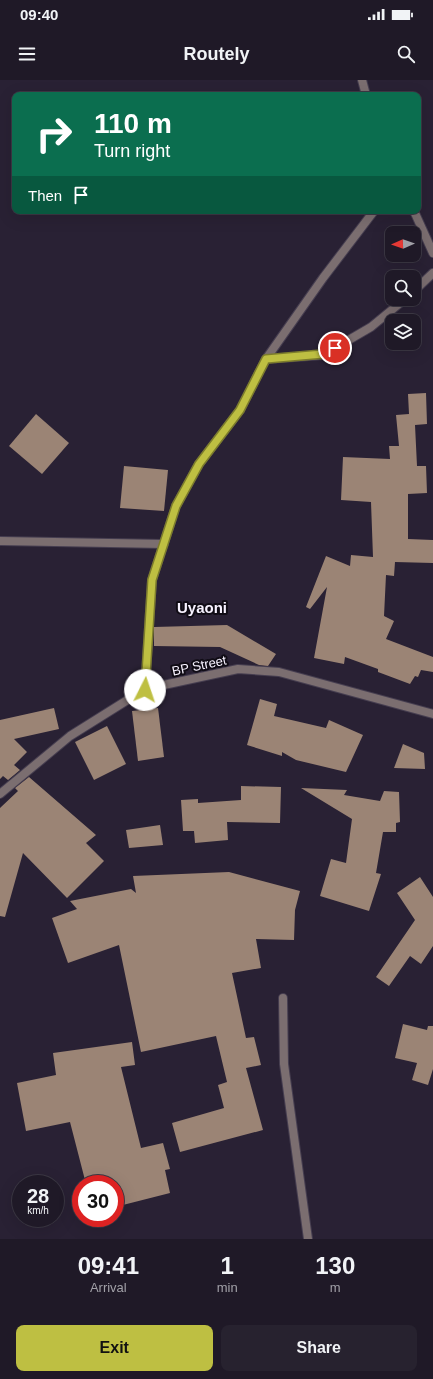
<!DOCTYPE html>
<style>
:root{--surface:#1f1927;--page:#27222f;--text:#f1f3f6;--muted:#a1a0a7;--line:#3c3844;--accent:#bebf42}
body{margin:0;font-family:Arial,sans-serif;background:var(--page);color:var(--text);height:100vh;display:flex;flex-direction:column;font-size:15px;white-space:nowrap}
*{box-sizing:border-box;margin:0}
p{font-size:13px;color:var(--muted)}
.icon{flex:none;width:22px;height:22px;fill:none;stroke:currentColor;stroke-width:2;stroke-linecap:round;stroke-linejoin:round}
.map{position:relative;height:1159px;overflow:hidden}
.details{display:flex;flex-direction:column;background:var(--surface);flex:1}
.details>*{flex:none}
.banner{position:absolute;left:12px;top:12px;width:409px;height:122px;border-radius:8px;box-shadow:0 4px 16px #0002,0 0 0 1px var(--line);background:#0b6e4f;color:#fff;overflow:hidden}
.needle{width:26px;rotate:268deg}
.controls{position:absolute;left:385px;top:146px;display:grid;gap:8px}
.controls a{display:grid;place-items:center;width:36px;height:36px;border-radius:8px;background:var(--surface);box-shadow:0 4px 16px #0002,0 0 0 1px var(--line);font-size:20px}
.speed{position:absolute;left:12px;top:1095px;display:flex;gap:8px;font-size:20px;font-weight:700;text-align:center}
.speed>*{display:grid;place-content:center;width:52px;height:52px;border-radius:50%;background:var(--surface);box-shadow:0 4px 16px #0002,0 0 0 1px var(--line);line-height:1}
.speed small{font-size:10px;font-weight:400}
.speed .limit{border:6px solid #d22;background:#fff;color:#111}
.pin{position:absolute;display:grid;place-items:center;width:34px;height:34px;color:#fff;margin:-17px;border:2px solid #fff;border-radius:50%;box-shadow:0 1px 4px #0007}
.me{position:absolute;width:44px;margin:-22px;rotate:4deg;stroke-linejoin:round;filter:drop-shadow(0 0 3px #0008)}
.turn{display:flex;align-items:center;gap:14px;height:84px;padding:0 16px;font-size:18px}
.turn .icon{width:52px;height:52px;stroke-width:2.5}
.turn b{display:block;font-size:28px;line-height:34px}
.then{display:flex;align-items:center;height:38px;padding:0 16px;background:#0003;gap:8px;font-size:15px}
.eta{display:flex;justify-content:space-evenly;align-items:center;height:68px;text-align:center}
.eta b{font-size:24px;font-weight:800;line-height:28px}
.button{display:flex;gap:8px;margin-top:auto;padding:8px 16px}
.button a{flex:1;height:46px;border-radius:8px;background:var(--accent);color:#111;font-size:16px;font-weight:800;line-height:46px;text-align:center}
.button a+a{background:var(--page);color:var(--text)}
.status{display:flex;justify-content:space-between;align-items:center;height:28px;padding:0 20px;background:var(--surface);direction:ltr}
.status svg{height:11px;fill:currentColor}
header{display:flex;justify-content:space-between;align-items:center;height:52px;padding:0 16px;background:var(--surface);font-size:18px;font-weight:800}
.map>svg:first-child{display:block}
</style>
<div class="status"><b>09:40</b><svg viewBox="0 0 49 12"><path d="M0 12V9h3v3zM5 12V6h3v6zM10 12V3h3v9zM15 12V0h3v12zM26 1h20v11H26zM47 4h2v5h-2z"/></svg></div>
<header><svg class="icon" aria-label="menu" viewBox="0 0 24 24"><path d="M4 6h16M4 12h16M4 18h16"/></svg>Routely<svg class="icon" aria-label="search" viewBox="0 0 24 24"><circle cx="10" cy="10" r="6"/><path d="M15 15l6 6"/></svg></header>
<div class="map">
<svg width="433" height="1159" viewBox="0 0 433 1159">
<rect width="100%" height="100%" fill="#292134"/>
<g fill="#9b8475">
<polygon points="426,313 427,344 415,345 417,386 426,386 427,413 408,414 408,459 433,460 433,483 395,482 394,496 386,495 384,536 394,541 386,559 433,577 433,592 421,590 418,597 415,596 410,604 378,592 378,589 345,577 344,584 314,578 327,507 310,529 306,527 326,476 350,486 351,475 373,477 371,422 341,420 343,377 390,379 389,366 399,366 396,335 409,334 408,314"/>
<polygon points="36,334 69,363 42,394 9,366"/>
<polygon points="124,386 168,390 164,431 120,428"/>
<polygon points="227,545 276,574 268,586 259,585 220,567 154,566 154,547"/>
<polygon points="260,619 277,624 274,636 326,648 329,640 363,655 346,692 296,680 282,672 282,676 247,665"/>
<polygon points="54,628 59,649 14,659 27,672 14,685 20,690 8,700 3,696 0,699 0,640"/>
<polygon points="158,628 164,677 138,681 132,631"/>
<polygon points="107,646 126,684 94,700 75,662"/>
<polygon points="403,664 424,673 425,689 394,688"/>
<polygon points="29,697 96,755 86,763 104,781 67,818 23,773 5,837 0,836 0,728 18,711 15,708"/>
<polygon points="241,706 281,707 280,743 227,742 228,760 195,763 194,751 183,751 181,720 198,719 198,723 241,720"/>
<polygon points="301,708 347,710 344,715 380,721 384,711 399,712 400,742 396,743 396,752 383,752 376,793 381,794 369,831 320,816 331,779 346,783 352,739"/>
<polygon points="160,745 163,765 129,768 126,750"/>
<polygon points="229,792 300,811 295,830 294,860 256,859 261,888 232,893 246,958 254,957 261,985 246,988 263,1050 180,1072 172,1043 224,1028 218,1005 227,1002 216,956 141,972 119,865 68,883 52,838 77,829 70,821 131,809 136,813 133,796"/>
<polygon points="420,797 433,817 433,866 421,884 410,876 389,906 376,897 415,840 397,813"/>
<polygon points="403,944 427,950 428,946 433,946 433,989 428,1005 412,1000 417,983 395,978"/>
<polygon points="132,962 135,985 121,987 141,1068 163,1063 170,1089 165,1090 170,1113 115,1127 115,1104 86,1104 70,1042 26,1051 17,1003 56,995 53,973"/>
</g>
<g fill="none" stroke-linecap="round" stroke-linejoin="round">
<g stroke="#463e50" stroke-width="10">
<g id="street">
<polyline points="362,0 366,15"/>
<polyline points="414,131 433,173"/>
<polyline points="414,211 433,193"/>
<polyline points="266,279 323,275 371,247 405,219"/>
<polyline points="1,461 164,464"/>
<polyline points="145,609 152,500 176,426 199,384 240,330 266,279 323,198 374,131"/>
<polyline points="0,714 70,656 145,609 238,589 279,592 433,634"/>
<polyline points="283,918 284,984 308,1159"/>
</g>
</g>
<use href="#street" stroke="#7b6e70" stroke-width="8"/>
</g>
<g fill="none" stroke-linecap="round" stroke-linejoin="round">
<g stroke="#7c7c2b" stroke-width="10">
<polyline id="route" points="145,610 152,500 176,426 199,384 240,330 266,279 323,274 335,268"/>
</g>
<use href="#route" stroke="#bebf42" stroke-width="7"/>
</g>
<g text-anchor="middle" stroke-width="4" stroke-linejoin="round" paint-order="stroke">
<g font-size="13" fill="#f7f2ff" stroke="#100c15">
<text transform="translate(199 585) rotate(-12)" y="5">BP Street</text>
</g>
<g font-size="15" font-weight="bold" fill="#f7f2ff" stroke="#100c15">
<text x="202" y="533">Uyaoni</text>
</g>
</g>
</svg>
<div class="controls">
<a><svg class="needle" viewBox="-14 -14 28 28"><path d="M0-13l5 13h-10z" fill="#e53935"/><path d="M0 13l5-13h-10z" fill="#a1a0a7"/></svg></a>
<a><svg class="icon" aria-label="search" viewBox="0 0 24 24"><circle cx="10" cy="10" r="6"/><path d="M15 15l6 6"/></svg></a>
<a><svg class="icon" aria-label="layers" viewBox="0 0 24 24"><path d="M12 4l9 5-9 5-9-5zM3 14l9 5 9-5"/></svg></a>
</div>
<div class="speed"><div>28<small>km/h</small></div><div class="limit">30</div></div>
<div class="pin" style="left:335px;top:268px;background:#d93025"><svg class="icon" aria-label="arrive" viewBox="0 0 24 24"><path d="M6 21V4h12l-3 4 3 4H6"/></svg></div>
<svg class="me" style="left:145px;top:610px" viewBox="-20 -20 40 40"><circle r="19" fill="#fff"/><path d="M0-13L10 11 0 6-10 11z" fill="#bebf42"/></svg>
<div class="banner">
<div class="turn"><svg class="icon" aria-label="right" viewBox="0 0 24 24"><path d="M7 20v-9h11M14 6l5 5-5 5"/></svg><div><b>110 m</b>Turn right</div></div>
<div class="then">Then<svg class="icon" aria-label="arrive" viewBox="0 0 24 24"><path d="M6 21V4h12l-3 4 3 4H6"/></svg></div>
</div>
</div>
<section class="details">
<div class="eta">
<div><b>09:41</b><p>Arrival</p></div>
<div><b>1</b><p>min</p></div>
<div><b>130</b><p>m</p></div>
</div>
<div class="button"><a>Exit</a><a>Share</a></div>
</section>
